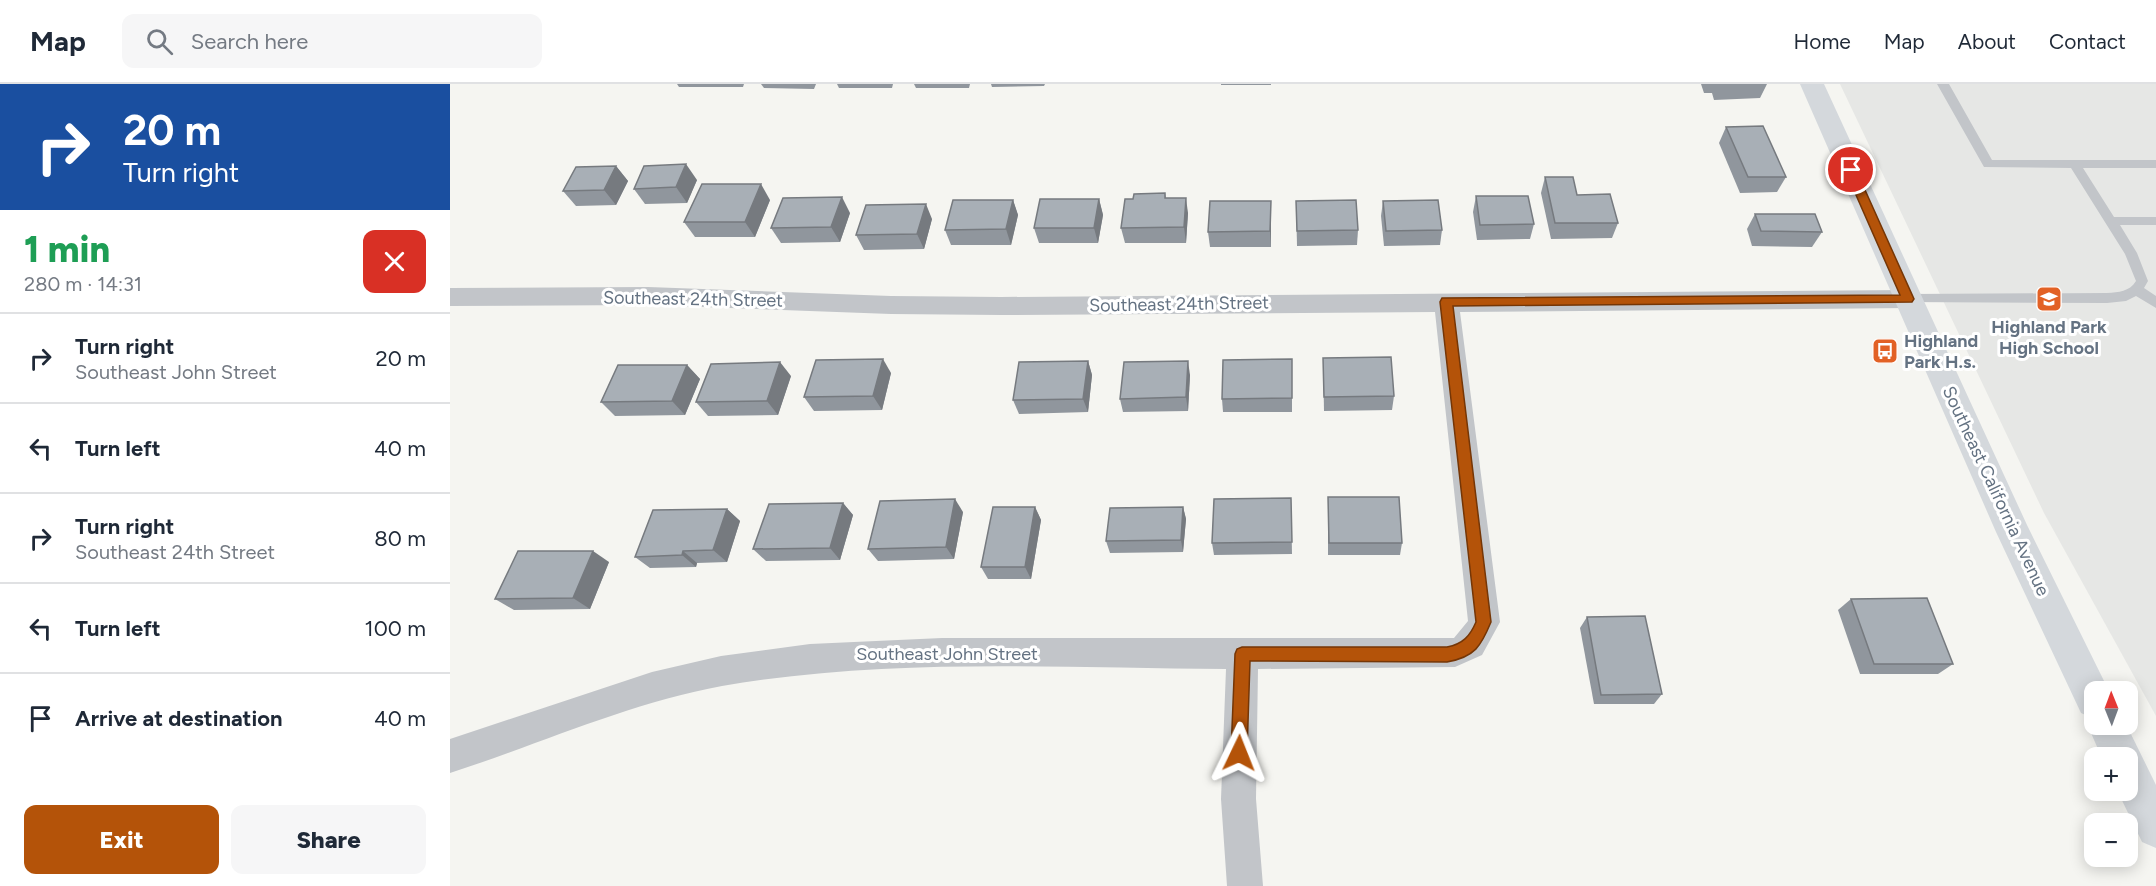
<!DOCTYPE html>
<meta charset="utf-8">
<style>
:root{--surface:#fff;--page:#f6f6f7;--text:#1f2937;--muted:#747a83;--line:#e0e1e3;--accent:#b45309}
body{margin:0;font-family:Figtree,sans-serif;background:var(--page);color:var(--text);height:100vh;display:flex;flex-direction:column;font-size:22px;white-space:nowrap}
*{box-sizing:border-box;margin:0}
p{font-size:20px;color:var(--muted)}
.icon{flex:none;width:33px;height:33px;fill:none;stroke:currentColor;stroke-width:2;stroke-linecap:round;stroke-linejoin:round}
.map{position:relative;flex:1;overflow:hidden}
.details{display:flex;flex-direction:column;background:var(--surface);width:450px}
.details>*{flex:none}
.top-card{background:#1a4fa0;color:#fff;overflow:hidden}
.needle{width:39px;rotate:359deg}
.controls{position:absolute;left:1634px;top:597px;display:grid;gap:12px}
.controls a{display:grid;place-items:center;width:54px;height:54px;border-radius:12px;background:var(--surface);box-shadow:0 3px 15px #0003;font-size:30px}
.pin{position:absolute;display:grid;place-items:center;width:51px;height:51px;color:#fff;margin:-26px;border:3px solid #fff;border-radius:50%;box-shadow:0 2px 6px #0007}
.me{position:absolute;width:66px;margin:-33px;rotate:2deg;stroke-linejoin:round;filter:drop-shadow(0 0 4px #0008)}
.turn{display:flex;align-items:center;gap:21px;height:126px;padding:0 24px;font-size:27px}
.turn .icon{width:78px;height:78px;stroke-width:2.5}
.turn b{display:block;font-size:42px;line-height:51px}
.round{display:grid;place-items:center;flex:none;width:63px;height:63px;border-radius:12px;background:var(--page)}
.head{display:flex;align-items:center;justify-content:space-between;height:102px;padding:0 24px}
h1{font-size:36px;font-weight:800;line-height:45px;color:#1e9e55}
.primary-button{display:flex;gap:12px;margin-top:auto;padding:12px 24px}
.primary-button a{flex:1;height:69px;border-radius:12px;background:var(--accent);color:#fff;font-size:24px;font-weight:800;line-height:69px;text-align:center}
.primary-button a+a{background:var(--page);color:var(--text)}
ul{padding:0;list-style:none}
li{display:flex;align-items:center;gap:18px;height:90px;padding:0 24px;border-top:2px solid var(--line)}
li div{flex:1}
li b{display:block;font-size:22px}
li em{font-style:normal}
header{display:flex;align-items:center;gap:36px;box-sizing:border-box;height:84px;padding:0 30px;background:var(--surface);border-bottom:2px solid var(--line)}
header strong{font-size:28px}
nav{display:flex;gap:33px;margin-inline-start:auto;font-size:21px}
.search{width:420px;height:54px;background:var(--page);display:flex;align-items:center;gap:15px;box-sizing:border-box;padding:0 21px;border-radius:12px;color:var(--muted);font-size:22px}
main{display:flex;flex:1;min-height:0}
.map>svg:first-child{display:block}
</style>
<header>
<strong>Map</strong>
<div class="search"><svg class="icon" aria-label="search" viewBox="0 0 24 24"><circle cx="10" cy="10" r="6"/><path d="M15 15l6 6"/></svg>Search here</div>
<nav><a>Home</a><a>Map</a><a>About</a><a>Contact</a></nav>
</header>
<main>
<section class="details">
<div class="top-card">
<div class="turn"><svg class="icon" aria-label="right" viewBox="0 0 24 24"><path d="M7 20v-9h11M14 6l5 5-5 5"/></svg><div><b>20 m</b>Turn right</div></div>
</div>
<div class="head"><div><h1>1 min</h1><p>280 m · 14:31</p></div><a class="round" style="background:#d93025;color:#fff"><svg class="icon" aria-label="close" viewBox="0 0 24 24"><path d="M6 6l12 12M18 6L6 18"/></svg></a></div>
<ul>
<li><svg class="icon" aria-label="right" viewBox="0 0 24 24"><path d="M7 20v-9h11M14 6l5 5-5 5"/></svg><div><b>Turn right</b><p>Southeast John Street</p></div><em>20 m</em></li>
<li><svg class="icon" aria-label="left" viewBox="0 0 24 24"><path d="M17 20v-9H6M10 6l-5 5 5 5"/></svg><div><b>Turn left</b></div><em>40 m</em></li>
<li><svg class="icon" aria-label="right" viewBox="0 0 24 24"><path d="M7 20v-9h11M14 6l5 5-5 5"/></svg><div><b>Turn right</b><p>Southeast 24th Street</p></div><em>80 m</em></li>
<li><svg class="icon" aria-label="left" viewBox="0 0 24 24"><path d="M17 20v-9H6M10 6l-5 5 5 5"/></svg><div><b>Turn left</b></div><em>100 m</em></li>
<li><svg class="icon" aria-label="arrive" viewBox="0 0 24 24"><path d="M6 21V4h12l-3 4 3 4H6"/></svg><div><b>Arrive at destination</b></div><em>40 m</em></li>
</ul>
<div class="primary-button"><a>Exit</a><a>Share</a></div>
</section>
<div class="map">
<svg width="1706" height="802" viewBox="0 0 1706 802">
<rect width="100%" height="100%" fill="#f5f5f1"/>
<polygon fill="#e6e7e5" points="1390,0 1706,0 1706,632 1594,429"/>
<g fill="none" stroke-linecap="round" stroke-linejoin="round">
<path fill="#c2c5c9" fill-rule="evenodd" d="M1487,0H1499L1542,76H1706V84H1633L1664,133H1706V141H1670L1687,169L1698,197L1694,204L1706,212V224L1686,212L1676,217L1657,219L1453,218L1451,215L1458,210L1657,209C1669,208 1679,208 1686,197L1675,170L1621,84L1534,83Z"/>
<path fill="#c2c5c9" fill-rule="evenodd" d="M198,203L441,212L551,213L1458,206L1467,208L1470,215L1467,222L1458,224L1010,228L1050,538L1032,571L1005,583L808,585L806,715L813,802H777L771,715L776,585C609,584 438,573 272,602C179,619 90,660 0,689V655L202,588L271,572L360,560L492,554H1004L1018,537L985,228L551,231L441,230L198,221L0,222V204Z"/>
<polygon fill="#d4d8dc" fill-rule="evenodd" points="1350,0 1374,0 1577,441 1657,603 1659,608 1644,608 1644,640 1676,640 1706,701 1706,764 1692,758 1667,706 1677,706 1677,674 1652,674 1637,640 1640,633 1631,629 1546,448"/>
</g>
<g fill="#90969d">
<polygon points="227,0 294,0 293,3 229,3"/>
<polygon points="311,0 366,0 364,5 314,4"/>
<polygon points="387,0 443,0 442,4 389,4"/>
<polygon points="464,0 520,0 519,4 466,4"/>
<polygon points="541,0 595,0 594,2 542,3"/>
<rect x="771" y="0" width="50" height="1"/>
<polygon points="1251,0 1317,0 1310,14 1264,16 1262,9 1254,9"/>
<polygon points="1276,43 1336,93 1327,108 1290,109 1269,59"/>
<polygon points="166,82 178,97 166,121 126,122 113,107"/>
<polygon points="1095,93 1127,111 1168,139 1162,154 1101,155 1091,109"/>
<polygon points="247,96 237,119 195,120 184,105"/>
<polygon points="715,109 716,114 738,129 736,159 675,159 671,144 683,115"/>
<polygon points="1026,112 1084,140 1080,155 1027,156 1023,128"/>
<polygon points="649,115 653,131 648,159 589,159 584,144"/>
<polygon points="320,116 305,153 245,153 234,138"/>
<polygon points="563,116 568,131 561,161 501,161 495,146"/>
<polygon points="821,117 821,163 760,163 758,148"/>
<polygon points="846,117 908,146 907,161 847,162"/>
<polygon points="933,117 992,146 990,161 934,162 931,132"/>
<polygon points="400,129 390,158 331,159 321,144"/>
<polygon points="1305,130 1372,148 1362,163 1302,162 1297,145"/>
<polygon points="482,135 474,165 414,166 406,151"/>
<polygon points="873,274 944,312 942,326 874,327"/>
<polygon points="842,275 842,328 773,328 772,315"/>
<polygon points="638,277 642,291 638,328 569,330 563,316"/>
<polygon points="237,281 250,295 235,331 165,332 151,318"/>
<polygon points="441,289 432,326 364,327 354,313"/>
<polygon points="740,291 738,327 673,328 670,315"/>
<polygon points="341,292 328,331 258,332 246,318"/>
<polygon points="878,413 952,459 950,471 878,471"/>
<polygon points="841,414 842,470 764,471 762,459"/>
<polygon points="393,419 403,431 390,476 316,477 303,465"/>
<polygon points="585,423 591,436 581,495 538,495 531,483"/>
<polygon points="733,423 736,435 733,468 660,469 656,457"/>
<polygon points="277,425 290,437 277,478 247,479 246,483 200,484 185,473"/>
<polygon points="513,428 504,475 428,477 418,465"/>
<polygon points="159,478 140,525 64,526 45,515"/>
<polygon points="1401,515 1503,580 1488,590 1410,590 1388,526"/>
<polygon points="1137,533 1212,610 1204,620 1144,620 1130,544"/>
</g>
<g fill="#767a7f">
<polygon points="236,80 247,96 237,119 226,103"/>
<polygon points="166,82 178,97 166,121 154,106"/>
<polygon points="311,100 320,116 305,153 295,138"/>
<polygon points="392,113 400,129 390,158 381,143"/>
<polygon points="736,114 738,129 736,159 734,143"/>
<polygon points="649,115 653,131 648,159 644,144"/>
<polygon points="563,116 568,131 561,161 556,145"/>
<polygon points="821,117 821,163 820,147"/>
<polygon points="476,120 482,135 474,165 467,150"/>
<polygon points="433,275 441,289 432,326 423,312"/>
<polygon points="638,277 642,291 638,328 633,315"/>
<polygon points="738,277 740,291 738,327 736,313"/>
<polygon points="330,278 341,292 328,331 317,317"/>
<polygon points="237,281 250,295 235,331 222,317"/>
<polygon points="505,415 513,428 504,475 496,463"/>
<polygon points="393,419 403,431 390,476 380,464"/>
<polygon points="585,423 591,436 581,495 575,483"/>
<polygon points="733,423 736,435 733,468 731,456"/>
<polygon points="277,425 290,437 277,478 263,466"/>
<polygon points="143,467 159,478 140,525 123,514"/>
<polygon points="233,467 247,479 246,483 232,471"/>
</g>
<g fill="#a8afb6" stroke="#767a7f" stroke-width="1.5">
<polygon points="1313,42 1336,93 1298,93 1276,43"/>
<polygon points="236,80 226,103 184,105 194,82"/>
<polygon points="166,82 154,106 113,107 126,83"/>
<polygon points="1095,93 1123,93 1127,111 1160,110 1168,139 1105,139"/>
<polygon points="252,100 311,100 295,138 234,138"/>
<polygon points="715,109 715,114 736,114 734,143 671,144 675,115 683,115 684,110"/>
<polygon points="1026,112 1078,112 1084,140 1030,141"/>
<polygon points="392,113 381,143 321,144 333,114"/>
<polygon points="590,115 649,115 644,144 584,144"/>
<polygon points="503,116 563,116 556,145 495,146"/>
<polygon points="906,116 908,146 847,147 846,117"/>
<polygon points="988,116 992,146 936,147 933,117"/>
<polygon points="760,117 821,117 820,147 758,148"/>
<polygon points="476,120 467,150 406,151 416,121"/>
<polygon points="1305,130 1365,130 1372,148 1311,147"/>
<polygon points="941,273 944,312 874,313 873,274"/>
<polygon points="433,275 423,312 354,313 366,276"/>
<polygon points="842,275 842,314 772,315 773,276"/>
<polygon points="638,277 633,315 563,316 569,278"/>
<polygon points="738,277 736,313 670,315 674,278"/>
<polygon points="330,278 317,317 246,318 261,280"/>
<polygon points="168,281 237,281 222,317 151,318"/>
<polygon points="878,413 949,413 952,459 879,459"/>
<polygon points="841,414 842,458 762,459 764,415"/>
<polygon points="505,415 496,463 418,465 430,417"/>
<polygon points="393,419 380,464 303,465 319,420"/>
<polygon points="543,423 585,423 575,483 531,483"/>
<polygon points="733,423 731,456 656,457 660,424"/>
<polygon points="277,425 263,466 233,467 232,471 185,473 203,426"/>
<polygon points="68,467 143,467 123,514 45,515"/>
<polygon points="1477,514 1503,580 1424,580 1401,515"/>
<polygon points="1195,532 1212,610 1151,611 1137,533"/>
</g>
<path fill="#b45309" stroke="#753606" stroke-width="1.5" d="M1401,82L1406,86L1464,215L1462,218L1003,222L1041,538C1031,562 1025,573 997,578L800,577L797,669L794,675L789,677L783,675L781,669L785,570L787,565L792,563H997C1013,560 1020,552 1026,538L990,218L992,214L1450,211L1395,86Z"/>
<defs>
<g id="school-square" transform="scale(1.35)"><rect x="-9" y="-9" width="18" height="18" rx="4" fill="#e26125" stroke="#fff"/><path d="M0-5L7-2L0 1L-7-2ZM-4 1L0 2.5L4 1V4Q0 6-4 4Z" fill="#fff"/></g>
<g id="bus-square" transform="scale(1.35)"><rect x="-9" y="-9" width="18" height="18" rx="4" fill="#e26125" stroke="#fff"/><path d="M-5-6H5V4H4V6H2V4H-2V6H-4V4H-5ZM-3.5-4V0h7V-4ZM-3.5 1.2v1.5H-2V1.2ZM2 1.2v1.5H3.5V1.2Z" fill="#fff"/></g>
</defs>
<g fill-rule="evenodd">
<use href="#school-square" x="1599" y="215"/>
<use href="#bus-square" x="1435" y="267"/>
</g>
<g text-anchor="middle" stroke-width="6" stroke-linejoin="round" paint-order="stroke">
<g font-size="18" fill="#647282" stroke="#fff">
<text transform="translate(243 215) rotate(1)" y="6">Southeast 24th Street</text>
<text transform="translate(729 220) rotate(-1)" y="6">Southeast 24th Street</text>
<text transform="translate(1546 407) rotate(65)" y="6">Southeast California Avenue</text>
<text x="497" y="576">Southeast John Street</text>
</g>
<g font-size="18" font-weight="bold" fill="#647282" stroke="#fff">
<text x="1599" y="249">Highland Park<tspan x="1599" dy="21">High School</tspan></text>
<text x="1454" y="263" text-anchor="start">Highland<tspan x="1454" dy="21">Park H.s.</tspan></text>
</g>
</g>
</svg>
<div class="controls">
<a><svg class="needle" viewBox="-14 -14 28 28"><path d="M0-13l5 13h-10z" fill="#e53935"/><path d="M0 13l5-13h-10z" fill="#747a83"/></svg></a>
<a>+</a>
<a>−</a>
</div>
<div class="pin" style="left:1401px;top:86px;background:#d93025"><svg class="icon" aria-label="arrive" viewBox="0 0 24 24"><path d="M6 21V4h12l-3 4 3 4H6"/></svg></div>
<svg class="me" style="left:789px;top:669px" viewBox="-20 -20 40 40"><path d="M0-17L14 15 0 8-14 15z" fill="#b45309" stroke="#fff" stroke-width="4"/></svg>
</div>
</main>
